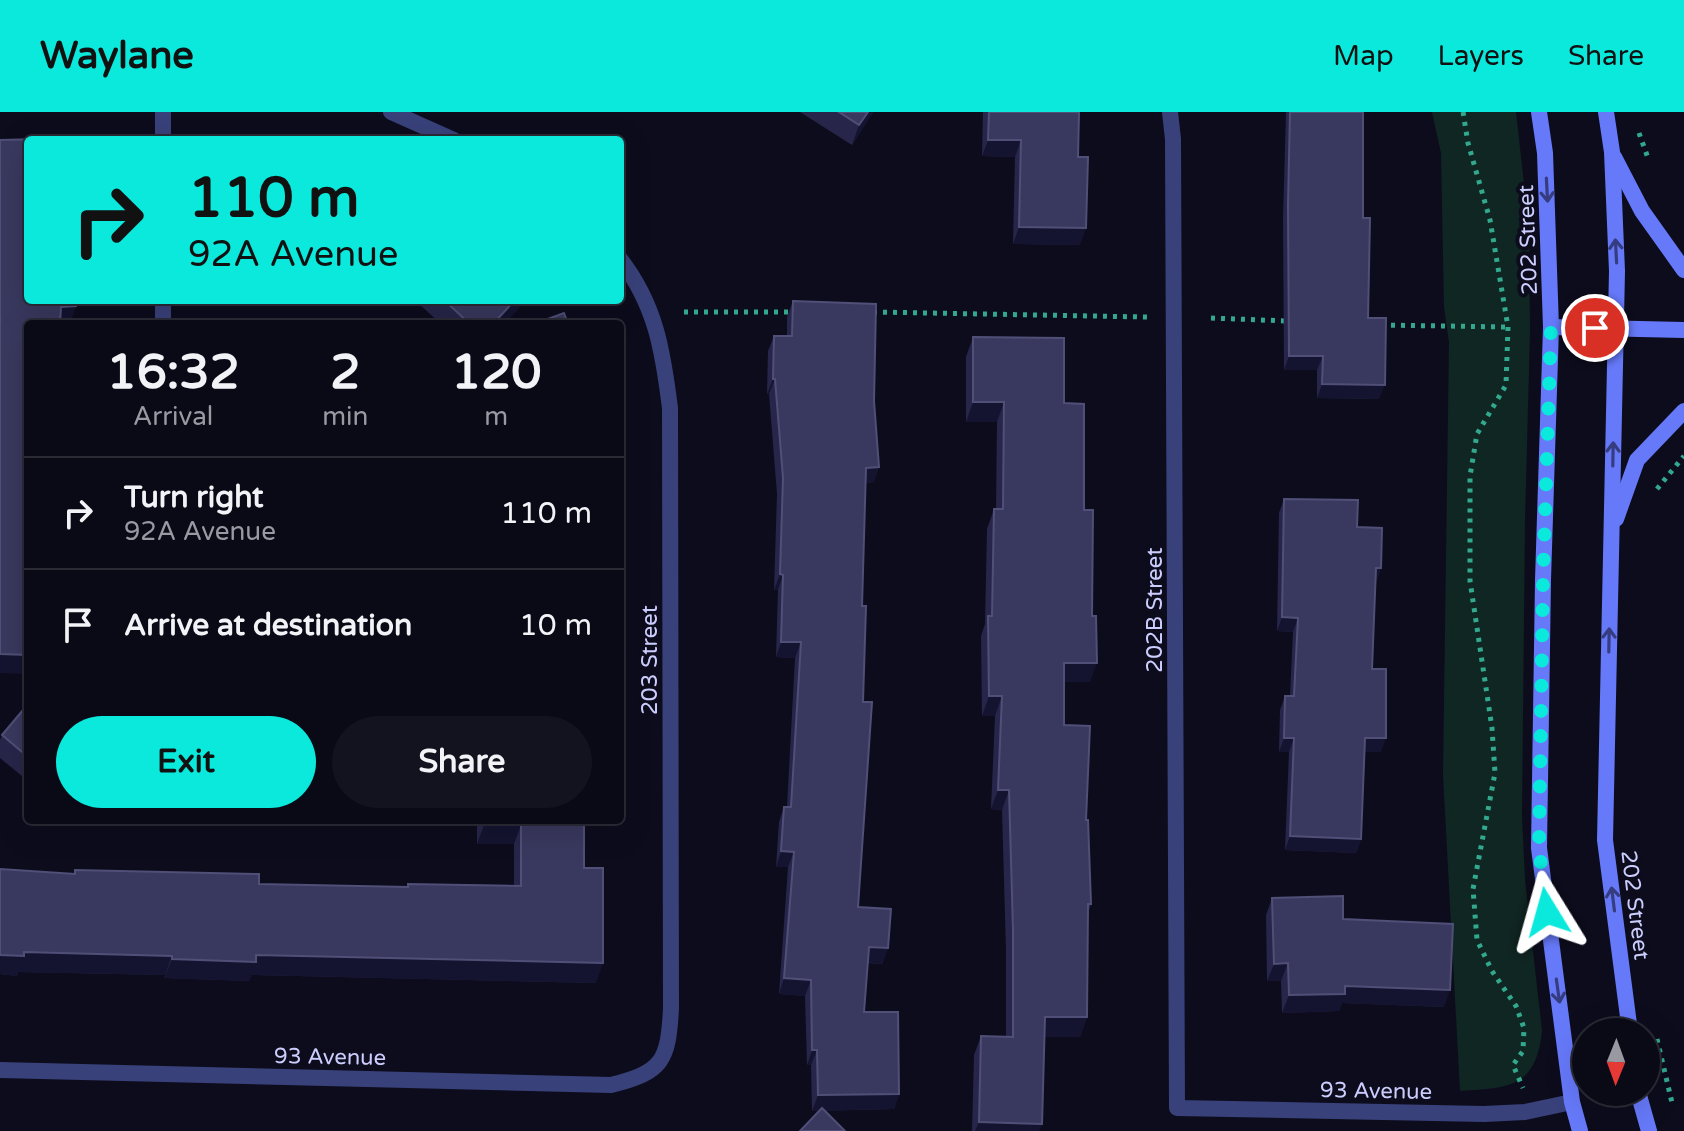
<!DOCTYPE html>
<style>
:root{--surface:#0a0916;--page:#13121f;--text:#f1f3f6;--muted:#999aa1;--line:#2a2a35;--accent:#0ae9dc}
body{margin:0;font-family:"Varela Round",sans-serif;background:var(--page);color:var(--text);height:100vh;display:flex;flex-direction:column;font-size:30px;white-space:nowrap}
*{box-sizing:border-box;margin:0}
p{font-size:26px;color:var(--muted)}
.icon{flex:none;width:44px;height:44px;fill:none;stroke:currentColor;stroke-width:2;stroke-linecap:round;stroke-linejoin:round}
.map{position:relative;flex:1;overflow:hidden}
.drawer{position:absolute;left:24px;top:208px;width:600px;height:504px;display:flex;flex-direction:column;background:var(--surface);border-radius:8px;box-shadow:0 8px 32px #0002,0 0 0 2px var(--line)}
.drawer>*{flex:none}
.banner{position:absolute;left:24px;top:24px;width:600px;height:168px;border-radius:8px;box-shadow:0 8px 32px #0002,0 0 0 2px var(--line);background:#0ae9dc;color:#111;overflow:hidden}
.needle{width:52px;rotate:181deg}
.buttons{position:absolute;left:1572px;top:906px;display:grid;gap:16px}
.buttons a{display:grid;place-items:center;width:88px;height:88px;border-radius:50%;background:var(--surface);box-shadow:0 8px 32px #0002,0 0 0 2px var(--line);font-size:40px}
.pin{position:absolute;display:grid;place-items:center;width:68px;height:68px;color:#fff;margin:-34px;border:4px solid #fff;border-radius:50%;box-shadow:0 2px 8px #0007}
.me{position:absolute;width:88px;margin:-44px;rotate:352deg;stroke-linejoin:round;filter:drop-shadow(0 0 6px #0008)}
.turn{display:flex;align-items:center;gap:28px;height:168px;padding:0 32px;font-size:36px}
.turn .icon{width:104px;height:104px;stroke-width:2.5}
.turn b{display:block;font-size:56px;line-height:68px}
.eta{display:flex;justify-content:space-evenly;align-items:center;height:136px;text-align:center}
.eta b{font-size:48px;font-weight:700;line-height:56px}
.button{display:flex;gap:16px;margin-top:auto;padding:16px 32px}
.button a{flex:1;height:92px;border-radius:48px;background:var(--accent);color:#111;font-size:32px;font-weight:700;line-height:92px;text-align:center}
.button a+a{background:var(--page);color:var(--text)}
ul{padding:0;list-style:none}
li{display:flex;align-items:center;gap:24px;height:112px;padding:0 32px;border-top:2px solid var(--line)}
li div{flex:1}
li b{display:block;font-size:30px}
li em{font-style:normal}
header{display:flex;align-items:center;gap:48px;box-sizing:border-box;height:112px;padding:0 40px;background:var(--accent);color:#111}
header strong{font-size:38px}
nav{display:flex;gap:44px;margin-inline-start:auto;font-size:28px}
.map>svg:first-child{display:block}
</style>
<header>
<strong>Waylane</strong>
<nav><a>Map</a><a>Layers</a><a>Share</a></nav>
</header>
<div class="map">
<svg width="1684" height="1019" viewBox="0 0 1684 1019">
<rect width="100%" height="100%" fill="#0d0c1d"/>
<path fill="#102622" d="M1432,0H1516L1529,117L1530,219L1525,407L1522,703L1525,768L1542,919C1536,976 1509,976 1460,979L1443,663L1449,230L1444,195L1441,41Z"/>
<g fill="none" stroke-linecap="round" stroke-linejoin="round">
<g stroke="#32a98f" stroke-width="5" stroke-dasharray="4 6" stroke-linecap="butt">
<polyline points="1463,0 1468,31 1490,108 1508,215 1506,273 1477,322 1470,364 1470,469 1492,616 1495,661 1473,777 1477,828 1492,859 1516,894 1524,916 1523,939 1513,953 1523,976"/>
<polyline points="1639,21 1648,46"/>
<polyline points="684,200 795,200"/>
<polyline points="873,200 1147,205"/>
<polyline points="1211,206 1287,209"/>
<polyline points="1381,213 1508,215"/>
<polyline points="1657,377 1684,344"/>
<polyline points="1657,927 1673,995"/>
</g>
<g stroke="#39417a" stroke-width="16">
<polyline points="163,0 163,28"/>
<polyline points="391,0 454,28"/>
<polyline points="1170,0 1173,27 1177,996 1484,1002 1525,1000 1572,990"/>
<polyline points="163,188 163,212"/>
<path d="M0,958L611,973C663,960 668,949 671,897L670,296C663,240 656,193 620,147"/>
</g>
<g stroke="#6679f9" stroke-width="16">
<polyline points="1539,0 1545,41 1551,215 1543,468 1539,736 1572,990 1580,1019"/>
<polyline points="1606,0 1612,40 1617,159 1605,728 1630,920"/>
<polyline points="1614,45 1642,99 1684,158"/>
<polyline points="1551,215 1684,218"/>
<polyline points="1616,407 1637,348 1684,299"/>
<polyline points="1638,980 1649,1019"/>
</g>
</g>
<g fill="#27264a">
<polygon points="800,0 873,0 852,33"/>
<polygon points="983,0 1079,0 1078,45 1080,133 1013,132 1015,45 982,44"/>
<polygon points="1286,0 1363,0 1363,106 1368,206 1379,287 1317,286 1317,258 1284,258 1283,107"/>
<polygon points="420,188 526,188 504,212 441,212 418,191"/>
<polygon points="793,189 874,289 874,370 866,371 862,494 858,795 888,836 882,852 868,851 864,900 899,982 894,997 812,999 811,953 807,953 805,884 779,882 788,755 776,755 779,710 784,695 787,695 795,546 776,545 778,478 774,478 777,382 769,282 767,282 768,239 774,224 787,224 787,205"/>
<polygon points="973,225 1064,291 1084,398 1090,570 1064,570 1064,613 1086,708 1091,792 1088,801 1087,905 1080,925 1045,925 1039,1019 972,1019 974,943 981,924 1006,925 1006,838 1002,698 991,697 995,604 982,604 981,524 985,512 987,417 994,397 996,397 997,310 966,310 966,245"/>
<polygon points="1284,387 1357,415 1381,456 1376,470 1375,470 1372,557 1381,640 1364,640 1361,727 1356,741 1285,738 1289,640 1279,640 1280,598 1285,584 1290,584 1293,520 1277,519 1279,401"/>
<polygon points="28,592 28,669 0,646 0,628 2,623"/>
<polygon points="477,708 584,708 584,756 596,871 251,863 249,869 164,866 165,863 18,860 17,864 0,862 74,762 75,758 259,772 407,775 408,772 514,773 514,732 477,732"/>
<polygon points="1272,786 1343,807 1444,895 1342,891 1339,899 1282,901 1281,869 1267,869 1266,803"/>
</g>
<g fill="#151430">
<polygon points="868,0 873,0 852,33 859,13"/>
<polygon points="988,28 1021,28 1015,45 982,44"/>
<polygon points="1019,115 1086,116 1080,133 1013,132"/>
<polygon points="515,188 526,188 504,212 493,212"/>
<polygon points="76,194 70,212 55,212 61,195"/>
<polygon points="1289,244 1323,244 1317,258 1284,258"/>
<polygon points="773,267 775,267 769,282 767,282"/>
<polygon points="1322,272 1385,273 1379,287 1317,286"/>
<polygon points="973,290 1004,290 997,310 966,310"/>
<polygon points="879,355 874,370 860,372 866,356"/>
<polygon points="1376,456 1381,456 1376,470 1371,470"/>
<polygon points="780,462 783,463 778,478 774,478"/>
<polygon points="1282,505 1298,506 1293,520 1277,519"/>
<polygon points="781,530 801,530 795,546 776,545"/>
<polygon points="0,542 28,543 28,562 0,561"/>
<polygon points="1064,551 1097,551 1090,570 1057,570"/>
<polygon points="989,584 1002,584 995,604 982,604"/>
<polygon points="1284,626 1294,626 1289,640 1279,640"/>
<polygon points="1365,626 1386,626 1381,640 1360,640"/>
<polygon points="998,678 1009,678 1002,698 991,697"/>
<polygon points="484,713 521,713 514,732 477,732"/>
<polygon points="1290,724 1361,727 1356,741 1285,738"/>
<polygon points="781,739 794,740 788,755 776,755"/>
<polygon points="869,835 888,836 882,852 864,850"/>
<polygon points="24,840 172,844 165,863 18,860 17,864 0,862 0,843"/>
<polygon points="256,843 603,851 596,871 251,863 249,869 164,866 172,847"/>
<polygon points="1288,851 1281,869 1267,869 1274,852"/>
<polygon points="784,866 811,868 805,884 779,882"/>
<polygon points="1345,874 1450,878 1444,895 1342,891 1339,899 1282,901 1289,883"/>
<polygon points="1045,905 1087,905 1080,925 1038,925"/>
<polygon points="812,938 817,938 811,953 807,953"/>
<polygon points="899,982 894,997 812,999 818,983"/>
<polygon points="979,1010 1042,1012 1039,1019 975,1019"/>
</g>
<g fill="#39385e" stroke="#504f77" stroke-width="2">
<polygon points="839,0 868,0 859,13"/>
<polygon points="989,0 1079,0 1078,45 1088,45 1086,116 1019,115 1021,28 988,28"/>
<polygon points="1290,0 1363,0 1363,106 1370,106 1368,206 1386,206 1385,273 1322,272 1323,244 1289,244 1288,93"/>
<polygon points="81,26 82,28 28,28 28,188 76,188 76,194 61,195 60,212 28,212 28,543 0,542 0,28"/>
<polygon points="444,188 515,188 493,212 470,212"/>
<polygon points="793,189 876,192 874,289 879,355 866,356 862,494 866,494 863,590 872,590 858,795 891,797 888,836 869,835 864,900 898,900 899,982 818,983 817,938 812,938 811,868 784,866 794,740 781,739 784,695 791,695 801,530 781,530 783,463 780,462 783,366 775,267 773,267 774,224 792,224"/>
<polygon points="564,201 568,212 534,212"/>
<polygon points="973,225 1064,226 1064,291 1084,292 1084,398 1093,398 1092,504 1096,504 1097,551 1064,551 1064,613 1090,614 1086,708 1088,708 1091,792 1088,792 1087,905 1045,905 1042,1012 979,1010 981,924 1013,925 1013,818 1009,678 998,678 1002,584 989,584 988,504 992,504 994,397 1003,397 1004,290 973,290"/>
<polygon points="1284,387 1358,388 1357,415 1382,416 1381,456 1376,456 1372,557 1386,557 1386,626 1365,626 1361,727 1290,724 1294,626 1284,626 1285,584 1294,584 1298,506 1282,505"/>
<polygon points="28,592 28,645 2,623"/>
<polygon points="484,708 584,708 584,756 603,756 603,851 256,843 256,850 172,847 172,844 24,840 24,844 0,843 0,757 75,762 75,758 259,762 259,772 408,775 408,772 521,774 521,713 484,713"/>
<polygon points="1343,784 1343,807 1453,812 1450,878 1345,874 1345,882 1289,883 1288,851 1274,852 1272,786"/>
<polygon points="822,996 845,1019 800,1019"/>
</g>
<defs><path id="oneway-shaft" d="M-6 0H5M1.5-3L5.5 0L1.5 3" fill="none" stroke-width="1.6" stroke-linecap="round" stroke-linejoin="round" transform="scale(2)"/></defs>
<g stroke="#353d80">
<use href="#oneway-shaft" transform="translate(1547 78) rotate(87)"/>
<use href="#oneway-shaft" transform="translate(1616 139) rotate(-93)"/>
<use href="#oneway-shaft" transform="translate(1613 342) rotate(-89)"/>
<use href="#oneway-shaft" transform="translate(1609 528) rotate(-89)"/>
<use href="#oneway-shaft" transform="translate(1613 787) rotate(-97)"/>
<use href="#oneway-shaft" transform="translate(1558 879) rotate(82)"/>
</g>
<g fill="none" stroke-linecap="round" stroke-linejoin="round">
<polyline stroke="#0ae9dc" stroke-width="14" stroke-dasharray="0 25.2" points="1547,800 1539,736 1543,468 1551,215 1595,216"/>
</g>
<g text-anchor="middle" stroke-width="8" stroke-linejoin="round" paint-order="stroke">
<g font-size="22" fill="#cbcdfd" stroke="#0d0c1d">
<text transform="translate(1527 128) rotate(-92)" y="8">202 Street</text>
<text transform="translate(1154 498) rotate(-90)" y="8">202B Street</text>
<text transform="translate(649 548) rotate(-90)" y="8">203 Street</text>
<text transform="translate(1636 793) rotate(83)" y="8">202 Street</text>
<text transform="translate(330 944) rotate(1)" y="8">93 Avenue</text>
<text transform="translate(1376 978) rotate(1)" y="8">93 Avenue</text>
</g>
</g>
</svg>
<div class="buttons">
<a><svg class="needle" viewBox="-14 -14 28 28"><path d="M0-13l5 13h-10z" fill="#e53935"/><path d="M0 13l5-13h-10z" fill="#999aa1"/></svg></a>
</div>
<div class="pin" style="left:1595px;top:216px;background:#d93025"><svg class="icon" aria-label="arrive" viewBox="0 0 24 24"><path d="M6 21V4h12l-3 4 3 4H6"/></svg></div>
<svg class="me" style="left:1547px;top:800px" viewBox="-20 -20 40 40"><path d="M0-17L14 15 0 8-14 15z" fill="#0ae9dc" stroke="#fff" stroke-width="4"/></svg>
<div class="banner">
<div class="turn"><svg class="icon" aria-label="right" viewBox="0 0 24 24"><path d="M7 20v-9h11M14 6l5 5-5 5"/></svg><div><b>110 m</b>92A Avenue</div></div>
</div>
<section class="drawer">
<div class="eta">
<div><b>16:32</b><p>Arrival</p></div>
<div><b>2</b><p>min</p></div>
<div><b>120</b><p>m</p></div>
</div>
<ul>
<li><svg class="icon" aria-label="right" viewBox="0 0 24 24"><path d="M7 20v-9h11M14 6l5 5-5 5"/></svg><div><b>Turn right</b><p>92A Avenue</p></div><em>110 m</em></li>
<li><svg class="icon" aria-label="arrive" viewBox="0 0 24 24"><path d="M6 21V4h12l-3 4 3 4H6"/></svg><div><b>Arrive at destination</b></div><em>10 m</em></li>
</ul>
<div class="button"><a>Exit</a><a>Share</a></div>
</section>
</div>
